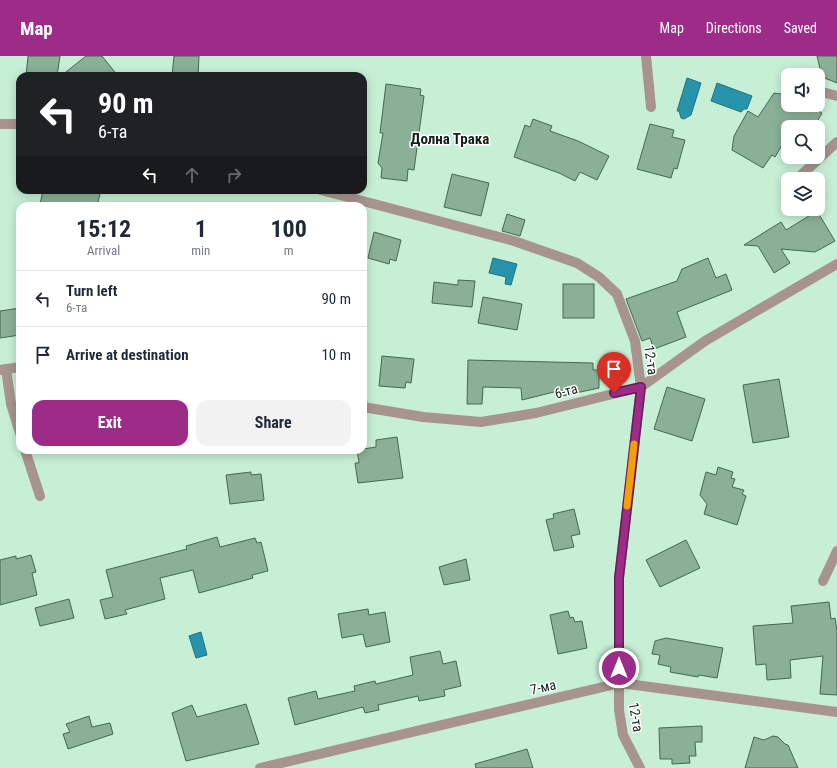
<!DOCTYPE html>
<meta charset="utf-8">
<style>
:root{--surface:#fff;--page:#f2f2f3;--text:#1f2937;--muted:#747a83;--line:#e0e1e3;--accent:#9d2c89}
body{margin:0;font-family:"Roboto Condensed",sans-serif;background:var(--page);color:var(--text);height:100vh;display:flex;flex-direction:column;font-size:15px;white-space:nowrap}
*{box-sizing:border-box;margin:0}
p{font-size:13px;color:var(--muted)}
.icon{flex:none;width:22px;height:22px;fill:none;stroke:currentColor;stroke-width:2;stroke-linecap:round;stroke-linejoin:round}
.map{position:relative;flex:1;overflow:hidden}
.side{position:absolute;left:16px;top:146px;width:351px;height:252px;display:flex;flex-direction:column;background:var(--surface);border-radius:12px;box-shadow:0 2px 10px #0003}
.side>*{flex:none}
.banner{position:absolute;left:16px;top:16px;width:351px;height:122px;border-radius:12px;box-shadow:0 2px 10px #0003;background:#202124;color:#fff;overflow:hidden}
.fabs{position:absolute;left:781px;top:12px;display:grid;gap:8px}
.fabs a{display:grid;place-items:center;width:44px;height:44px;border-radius:8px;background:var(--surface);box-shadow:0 2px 10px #0003;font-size:20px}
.pin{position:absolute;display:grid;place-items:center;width:34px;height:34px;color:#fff;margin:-41px -17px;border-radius:50% 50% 50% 0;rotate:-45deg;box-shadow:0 0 4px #0007}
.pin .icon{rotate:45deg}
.me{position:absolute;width:44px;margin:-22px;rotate:0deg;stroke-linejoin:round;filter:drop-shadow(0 0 3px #0008)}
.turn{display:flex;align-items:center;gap:14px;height:84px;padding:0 16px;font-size:18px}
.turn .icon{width:52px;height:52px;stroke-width:2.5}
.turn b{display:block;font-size:28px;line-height:34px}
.lanes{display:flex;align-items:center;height:38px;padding:0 16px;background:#0003;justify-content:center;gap:20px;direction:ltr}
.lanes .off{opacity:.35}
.eta{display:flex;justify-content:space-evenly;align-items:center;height:68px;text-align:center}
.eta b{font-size:24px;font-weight:700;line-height:28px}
.primary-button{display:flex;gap:8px;margin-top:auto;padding:8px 16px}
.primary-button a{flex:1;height:46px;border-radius:12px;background:var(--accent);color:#fff;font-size:16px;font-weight:700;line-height:46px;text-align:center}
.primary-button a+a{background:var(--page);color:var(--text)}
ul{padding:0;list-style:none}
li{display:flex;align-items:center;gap:12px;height:56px;padding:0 16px;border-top:1px solid var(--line)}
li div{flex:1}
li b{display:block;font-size:15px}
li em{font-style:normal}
header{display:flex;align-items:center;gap:24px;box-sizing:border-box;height:56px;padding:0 20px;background:var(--accent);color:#fff}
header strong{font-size:19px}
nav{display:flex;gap:22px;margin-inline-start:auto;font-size:14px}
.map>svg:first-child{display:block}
</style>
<header>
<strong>Map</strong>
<nav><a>Map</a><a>Directions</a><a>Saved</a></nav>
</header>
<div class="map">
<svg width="837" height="712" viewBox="0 0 837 712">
<rect width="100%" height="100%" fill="#c7efd5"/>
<g fill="#2894ab" stroke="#22727f">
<polygon points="687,22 701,27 691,59 684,63 681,62 679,55 677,55"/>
<polygon points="717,27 752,40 747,53 744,53 741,56 711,45"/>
<polygon points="493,202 517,208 511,229 505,228 506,221 489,217"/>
<polygon points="201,576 207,599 196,602 189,580"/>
</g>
<g fill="#8ab097" stroke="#446851">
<polygon points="28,0 60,0 57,20 26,20"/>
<polygon points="86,0 102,0 118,20 61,20"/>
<polygon points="174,0 199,0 198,20 172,20"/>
<polygon points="817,0 837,0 837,27 822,21"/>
<polygon points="386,28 421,33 420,39 424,40 414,114 408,113 407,125 381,122 382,112 378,107 383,77 380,77"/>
<polygon points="774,37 788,39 788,49 809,49 822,57 814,71 788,71 788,79 775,101 772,99 763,112 732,94 734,80 748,55 758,61"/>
<polygon points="533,63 552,70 550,75 578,85 609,100 597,124 580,116 575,125 559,117 514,101 525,69 530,71"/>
<polygon points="650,68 674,74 672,81 685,84 677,113 674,112 671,122 637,113"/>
<polygon points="452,118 489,127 481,160 444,151"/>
<polygon points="43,134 101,134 97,150 48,150 40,148"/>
<polygon points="817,155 835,185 815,196 781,193 790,207 774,217 758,190 744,189 781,166 786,174"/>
<polygon points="507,158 525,164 520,180 502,175"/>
<polygon points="374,176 401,184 396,205 390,203 389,208 368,202"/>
<polygon points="708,202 716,222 726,218 732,234 677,256 686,281 654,293 650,282 642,285 626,243 677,225 682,213"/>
<polygon points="458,224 475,225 472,251 432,247 434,226 458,229"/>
<rect x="563" y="228" width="31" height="34"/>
<polygon points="483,241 522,248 517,274 478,267"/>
<polygon points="20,252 20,279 0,282 0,255"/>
<polygon points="382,300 414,303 411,327 406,326 405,332 379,330"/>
<polygon points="468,304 593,307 593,314 599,314 599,332 562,340 562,334 522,344 521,332 483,331 482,348 467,348"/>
<polygon points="779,323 789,381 753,387 743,329"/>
<polygon points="667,331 705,343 692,385 654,373"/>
<polygon points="397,381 403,422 358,427 355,407 359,407 357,394 376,391 376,384"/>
<polygon points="718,411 733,416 731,422 735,423 732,431 744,434 742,438 746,440 737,469 704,458 707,448 700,439 706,416 716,419"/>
<polygon points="251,416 251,419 261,418 264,444 230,448 226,419"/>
<polygon points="574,453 580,478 571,480 574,491 554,495 546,464 554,462 553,458"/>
<polygon points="217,481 220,491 255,482 257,487 261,486 268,515 252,519 253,522 199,537 193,514 160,522 165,543 125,554 127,558 105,563 100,544 113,541 106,514 187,493 186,490"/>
<polygon points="686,484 700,512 660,531 646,504"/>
<polygon points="31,499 36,516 32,517 37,539 0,549 0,504 16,500 16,503"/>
<polygon points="466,503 470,524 444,529 439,511"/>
<polygon points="69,543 74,562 40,570 35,552"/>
<polygon points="829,546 831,563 835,562 837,575 837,639 820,638 823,600 790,604 791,622 767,624 766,608 756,609 753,570 793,567 791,550"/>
<polygon points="368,553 369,559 385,556 390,586 366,591 363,578 342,582 338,558"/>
<polygon points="568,555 570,562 573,561 575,566 582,565 587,592 558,598 550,559"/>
<polygon points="666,582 723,592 717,622 699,619 698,621 670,616 671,611 658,608 660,599 652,598 655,585"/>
<polygon points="440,595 443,608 456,605 461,630 444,634 445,640 419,645 418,640 378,649 379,654 365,657 363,651 295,669 288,642 316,635 318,643 355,635 354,630 375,625 376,628 413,619 410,601"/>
<polygon points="246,648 259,688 186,705 172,657 192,649 197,661"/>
<polygon points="89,660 92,671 110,667 113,678 68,693 63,678 70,676 66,668"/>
<polygon points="702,670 702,686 695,686 696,700 689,700 690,707 672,708 672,703 660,703 659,672"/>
<polygon points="773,680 778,681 785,688 788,689 798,712 745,712 754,681 764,684"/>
<polygon points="527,693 533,712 476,712 475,708"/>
</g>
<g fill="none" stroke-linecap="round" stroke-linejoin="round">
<g stroke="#a8948f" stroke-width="10">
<polyline points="646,0 651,51"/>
<polyline points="818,35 837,40"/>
<polyline points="0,68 20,68"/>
<polyline points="797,123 837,86"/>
<polyline points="321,134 514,185 577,207 599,221 617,238 635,285 641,331 619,522 619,654 623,679 640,712"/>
<polyline points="6,313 11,348 20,377"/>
<polyline points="0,314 20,311"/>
<polyline points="363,351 423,361 481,366 536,357 641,331 705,285 837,208"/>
<polyline points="25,394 40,440"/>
<polyline points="823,525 837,495"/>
<polyline points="260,712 620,627 837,656"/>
</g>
</g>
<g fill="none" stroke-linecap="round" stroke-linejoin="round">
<g stroke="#661d59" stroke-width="10">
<polyline id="route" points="614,337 641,331 619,522 619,612"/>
</g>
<use href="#route" stroke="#9d2c89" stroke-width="7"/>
<polyline stroke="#f59e0b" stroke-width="7" points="627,450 634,388"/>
</g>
<g text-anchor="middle" stroke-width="3" stroke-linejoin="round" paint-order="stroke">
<g font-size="14" fill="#132219" stroke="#fff">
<text transform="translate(651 304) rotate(82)" y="5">12-та</text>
<text transform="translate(566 335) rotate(-15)" y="5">6-та</text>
<text transform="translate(543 631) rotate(-13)" y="5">7-ма</text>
<text transform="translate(636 661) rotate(80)" y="5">12-та</text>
</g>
<g font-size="15" font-weight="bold" fill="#132219" stroke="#fff">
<text x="450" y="88">Долна Трака</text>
</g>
</g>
</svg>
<div class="fabs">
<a><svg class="icon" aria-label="sound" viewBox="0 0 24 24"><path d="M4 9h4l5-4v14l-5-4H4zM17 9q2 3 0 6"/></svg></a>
<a><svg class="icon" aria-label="search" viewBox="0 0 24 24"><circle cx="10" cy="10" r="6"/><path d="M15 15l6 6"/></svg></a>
<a><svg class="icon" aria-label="layers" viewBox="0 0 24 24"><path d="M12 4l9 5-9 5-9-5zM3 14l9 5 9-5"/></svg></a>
</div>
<div class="pin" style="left:614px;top:337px;background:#d93025"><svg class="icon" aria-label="arrive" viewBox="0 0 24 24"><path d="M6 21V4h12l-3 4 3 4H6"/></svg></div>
<svg class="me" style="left:619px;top:612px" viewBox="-20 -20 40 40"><circle r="17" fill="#9d2c89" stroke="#fff" stroke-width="3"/><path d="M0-11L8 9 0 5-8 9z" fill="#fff"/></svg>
<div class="banner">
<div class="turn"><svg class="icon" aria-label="left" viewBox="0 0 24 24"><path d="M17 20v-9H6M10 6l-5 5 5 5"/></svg><div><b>90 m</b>6-та</div></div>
<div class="lanes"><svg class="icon" aria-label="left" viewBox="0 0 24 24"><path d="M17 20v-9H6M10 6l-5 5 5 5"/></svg><svg class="icon off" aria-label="ahead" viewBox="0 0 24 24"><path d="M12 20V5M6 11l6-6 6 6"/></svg><svg class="icon off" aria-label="right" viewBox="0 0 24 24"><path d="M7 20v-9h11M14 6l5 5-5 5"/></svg></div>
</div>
<section class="side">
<div class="eta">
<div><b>15:12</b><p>Arrival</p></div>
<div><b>1</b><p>min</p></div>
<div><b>100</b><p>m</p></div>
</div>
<ul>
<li><svg class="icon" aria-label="left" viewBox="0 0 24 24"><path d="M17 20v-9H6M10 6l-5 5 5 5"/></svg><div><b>Turn left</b><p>6-та</p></div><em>90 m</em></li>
<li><svg class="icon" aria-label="arrive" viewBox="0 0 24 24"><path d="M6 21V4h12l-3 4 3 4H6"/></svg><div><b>Arrive at destination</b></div><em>10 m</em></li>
</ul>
<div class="primary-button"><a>Exit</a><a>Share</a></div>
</section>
</div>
